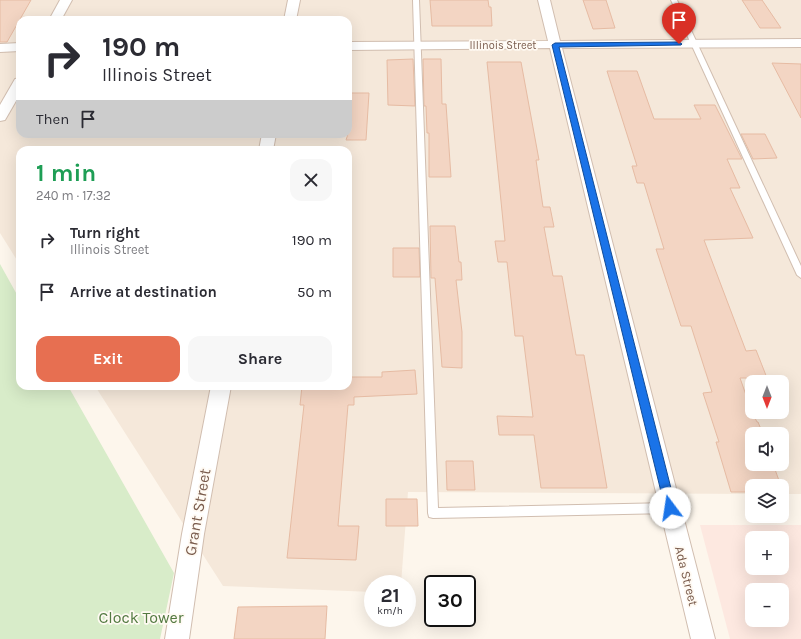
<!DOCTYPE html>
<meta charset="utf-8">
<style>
:root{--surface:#fff;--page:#f7f7f7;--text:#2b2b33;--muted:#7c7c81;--accent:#e76f51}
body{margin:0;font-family:Karla,sans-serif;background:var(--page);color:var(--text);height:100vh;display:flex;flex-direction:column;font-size:15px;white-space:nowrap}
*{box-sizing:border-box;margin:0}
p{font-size:13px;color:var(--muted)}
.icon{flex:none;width:22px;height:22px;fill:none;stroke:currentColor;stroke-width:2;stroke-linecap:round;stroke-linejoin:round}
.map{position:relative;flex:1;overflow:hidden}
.side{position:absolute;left:16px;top:146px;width:336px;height:244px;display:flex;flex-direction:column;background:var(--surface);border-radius:12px;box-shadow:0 4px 16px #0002}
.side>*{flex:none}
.guide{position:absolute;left:16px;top:16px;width:336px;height:122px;border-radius:12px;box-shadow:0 4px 16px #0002;background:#fff;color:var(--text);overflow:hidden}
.needle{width:26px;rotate:180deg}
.tools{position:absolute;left:745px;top:375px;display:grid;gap:8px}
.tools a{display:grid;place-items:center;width:44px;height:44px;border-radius:8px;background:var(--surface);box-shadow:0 4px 16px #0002;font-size:20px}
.speed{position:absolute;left:364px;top:575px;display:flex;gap:8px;font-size:20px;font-weight:700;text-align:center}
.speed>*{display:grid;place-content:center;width:52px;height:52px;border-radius:50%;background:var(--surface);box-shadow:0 4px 16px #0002;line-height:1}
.speed small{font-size:10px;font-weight:400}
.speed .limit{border:2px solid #111;border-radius:6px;background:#fff;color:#111}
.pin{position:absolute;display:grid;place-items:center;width:34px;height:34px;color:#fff;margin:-41px -17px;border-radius:50% 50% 50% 0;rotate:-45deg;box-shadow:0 0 4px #0007}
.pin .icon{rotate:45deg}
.me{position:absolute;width:44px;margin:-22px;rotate:346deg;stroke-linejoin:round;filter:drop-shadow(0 0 3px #0008)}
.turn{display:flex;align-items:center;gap:14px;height:84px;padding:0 20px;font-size:18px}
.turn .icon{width:52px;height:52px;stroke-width:2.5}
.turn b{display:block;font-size:28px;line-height:34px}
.then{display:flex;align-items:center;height:38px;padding:0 20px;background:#0003;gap:8px;font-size:15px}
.round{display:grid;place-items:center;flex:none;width:42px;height:42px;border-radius:12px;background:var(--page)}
.overview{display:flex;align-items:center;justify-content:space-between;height:68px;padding:0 20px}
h1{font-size:24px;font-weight:700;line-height:30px;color:#1e9e55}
.action{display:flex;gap:8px;margin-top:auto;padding:8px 20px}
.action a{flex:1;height:46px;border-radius:12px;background:var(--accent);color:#fff;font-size:16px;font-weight:700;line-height:46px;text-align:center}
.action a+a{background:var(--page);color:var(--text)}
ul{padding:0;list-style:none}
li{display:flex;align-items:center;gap:12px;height:52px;padding:0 20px}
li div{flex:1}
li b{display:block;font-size:15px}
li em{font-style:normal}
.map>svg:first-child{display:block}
</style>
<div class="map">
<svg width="801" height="639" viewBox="0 0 801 639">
<rect width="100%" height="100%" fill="#fdf6ec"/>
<path fill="#f5e8da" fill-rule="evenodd" d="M0,0H801V494H782V486H752V494L408,492L401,584H373V592L223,586L95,386H348V150H20V265L0,233ZM20,20H348V134H20ZM752,382H782V412H752ZM752,434H782V464H752Z"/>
<path fill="#fde8e0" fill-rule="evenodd" d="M700,525H801V639H730ZM752,538H782V568H752ZM752,590H782V620H752Z"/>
<polygon fill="#d8ecc9" points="0,264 20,300 20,386 68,386 174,573 160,639 0,639"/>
<g fill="#f3d5c3" stroke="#e6bba3">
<polygon points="0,0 31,0 7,42 0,42"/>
<polygon points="430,0 488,0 489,7 491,7 492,26 432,26"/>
<polygon points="583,0 606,0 615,28 593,29"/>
<polygon points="742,0 762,0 781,28 760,28"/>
<polygon points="413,59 415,106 388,105 387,60"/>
<polygon points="423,59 441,59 442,104 446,104 451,177 429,177 429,133 427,133 426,106 424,106"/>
<polygon points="487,62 521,62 539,160 536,160 543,207 550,207 554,227 544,227 553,276 562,276 576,355 584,355 607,488 541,488 534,435 499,435 497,416 533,417 523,336 515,336 507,262 498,262 495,241 505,241"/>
<polygon points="772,63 801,64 801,118"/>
<polygon points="607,71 637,71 654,119 701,119 694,105 715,105 742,159 727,159 740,188 730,188 753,238 704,240 746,351 756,350 767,378 740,378 752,412 757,422 758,422 763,434 752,434 752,464 773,464 781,486 752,486 752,492 731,492 716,442 719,442 703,393 712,392 691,326 681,326 656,249 664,249 644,183 637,183 632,166 637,166"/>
<polygon points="348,93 369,93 366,140 346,140 348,134"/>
<polygon points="741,134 765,134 777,158 753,159"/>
<polygon points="430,226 455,226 459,262 461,262 462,280 456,280 462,332 462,368 442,367 435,278 431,278"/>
<polygon points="393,248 419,248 420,277 393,277"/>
<polygon points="415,370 417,394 354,397 354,405 348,405 338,526 359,526 356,560 287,558 304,405 300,405 302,386 348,386 348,377 382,377 382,372"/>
<polygon points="446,461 473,461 475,490 447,490"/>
<polygon points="386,499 417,499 418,526 386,526"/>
<polygon points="327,606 325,639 234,639 238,607"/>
</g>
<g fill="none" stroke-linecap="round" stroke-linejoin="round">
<g stroke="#d1beb0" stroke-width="2">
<g id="lane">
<polygon points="413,0 419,0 438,508 670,503 674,504 675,508 674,512 670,513 433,518 429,517 428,513"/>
<polygon points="671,0 677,0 801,266 801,278 797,275"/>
</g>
</g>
<g stroke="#d1beb0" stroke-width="2">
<g id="street">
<polygon points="60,0 72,0 61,20 49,20"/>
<polygon points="288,0 300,0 296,20 284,20"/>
<polygon points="538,0 550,0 560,41 801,39 801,47 562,48 715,639 691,639 550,48 348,50 348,42 548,41"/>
<polygon points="20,43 20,51 0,52 0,44"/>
<polygon points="20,78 20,94 5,120 0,121 0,105 15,79"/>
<polygon points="262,134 276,134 273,150 259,150"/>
<polygon points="211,386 231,386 204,534 189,639 165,639 182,534"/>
</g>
</g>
<use href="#lane" fill="#fff" fill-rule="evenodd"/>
<use href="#street" fill="#fff" fill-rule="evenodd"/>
</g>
<polygon fill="#1a73e8" stroke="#114b97" points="679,42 682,44 681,45 559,47 676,508 674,512 670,514 667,512 665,508 552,45 555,43"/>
<g text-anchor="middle" stroke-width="3.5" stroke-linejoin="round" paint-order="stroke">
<g font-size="11" fill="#7a5c4d" stroke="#fffaf3">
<text x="503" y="49">Illinois Street</text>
</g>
<g font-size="13" fill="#7a5c4d" stroke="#fffaf3">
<text transform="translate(687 576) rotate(76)" y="5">Ada Street</text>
</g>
<g font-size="16" fill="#7a5c4d" stroke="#fffaf3">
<text transform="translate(197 512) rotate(-80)" y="6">Grant Street</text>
</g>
<g font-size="16" fill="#537a41" stroke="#fffaf3">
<text x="141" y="623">Clock Tower</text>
</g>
</g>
</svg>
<div class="tools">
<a><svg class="needle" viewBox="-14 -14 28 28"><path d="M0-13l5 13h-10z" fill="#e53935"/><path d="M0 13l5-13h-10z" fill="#7c7c81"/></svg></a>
<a><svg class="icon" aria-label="sound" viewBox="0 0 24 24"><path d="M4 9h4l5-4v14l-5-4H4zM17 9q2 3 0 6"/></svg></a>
<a><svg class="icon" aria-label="layers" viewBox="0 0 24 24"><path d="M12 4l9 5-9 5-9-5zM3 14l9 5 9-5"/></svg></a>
<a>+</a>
<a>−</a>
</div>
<div class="speed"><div>21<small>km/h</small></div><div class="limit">30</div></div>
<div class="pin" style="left:679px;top:44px;background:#d93025"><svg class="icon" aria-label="arrive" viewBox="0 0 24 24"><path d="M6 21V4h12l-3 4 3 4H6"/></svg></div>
<svg class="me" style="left:670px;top:508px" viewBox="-20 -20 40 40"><circle r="19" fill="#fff"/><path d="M0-13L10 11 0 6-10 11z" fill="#1a73e8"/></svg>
<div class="guide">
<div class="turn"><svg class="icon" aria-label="right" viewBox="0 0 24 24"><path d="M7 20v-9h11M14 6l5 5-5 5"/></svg><div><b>190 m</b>Illinois Street</div></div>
<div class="then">Then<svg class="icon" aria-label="arrive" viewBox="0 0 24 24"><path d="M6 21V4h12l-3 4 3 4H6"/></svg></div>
</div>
<section class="side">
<div class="overview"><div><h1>1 min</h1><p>240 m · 17:32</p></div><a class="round"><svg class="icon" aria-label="close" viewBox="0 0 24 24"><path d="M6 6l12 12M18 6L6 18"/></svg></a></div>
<ul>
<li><svg class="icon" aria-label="right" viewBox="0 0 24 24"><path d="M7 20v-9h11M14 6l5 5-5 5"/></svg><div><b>Turn right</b><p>Illinois Street</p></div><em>190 m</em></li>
<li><svg class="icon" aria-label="arrive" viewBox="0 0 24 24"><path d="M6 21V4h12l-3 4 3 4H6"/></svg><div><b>Arrive at destination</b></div><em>50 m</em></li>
</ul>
<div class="action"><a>Exit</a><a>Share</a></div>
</section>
</div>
